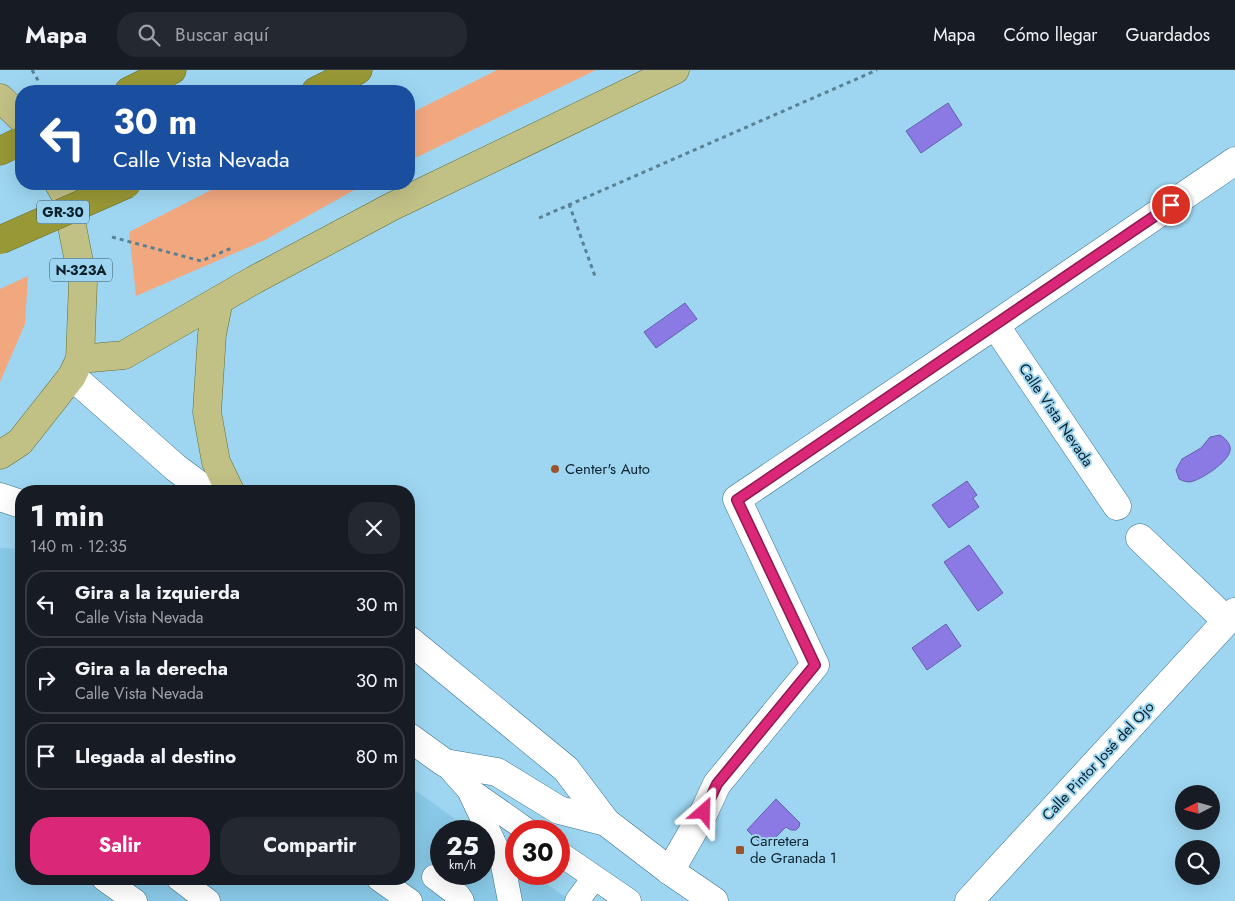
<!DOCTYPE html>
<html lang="es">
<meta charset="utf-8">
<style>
:root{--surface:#171b24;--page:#242831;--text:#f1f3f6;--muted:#9ea1a6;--line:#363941;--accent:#db2777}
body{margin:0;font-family:Jost,sans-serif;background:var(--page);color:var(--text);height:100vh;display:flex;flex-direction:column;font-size:19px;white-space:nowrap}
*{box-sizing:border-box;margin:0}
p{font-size:16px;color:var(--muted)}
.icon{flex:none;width:28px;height:28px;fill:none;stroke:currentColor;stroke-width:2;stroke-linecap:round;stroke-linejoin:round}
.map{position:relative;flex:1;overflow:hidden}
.side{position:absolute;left:15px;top:415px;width:400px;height:400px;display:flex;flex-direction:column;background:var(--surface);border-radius:20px;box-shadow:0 5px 20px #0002}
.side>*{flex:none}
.banner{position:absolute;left:15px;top:15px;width:400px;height:105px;border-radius:20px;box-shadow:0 5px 20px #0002;background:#1a4fa0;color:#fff;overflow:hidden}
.needle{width:32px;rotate:264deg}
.fabs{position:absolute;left:1175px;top:715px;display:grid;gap:10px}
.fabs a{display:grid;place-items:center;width:45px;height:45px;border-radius:50%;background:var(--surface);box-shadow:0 5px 20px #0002;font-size:25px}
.speed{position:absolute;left:430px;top:750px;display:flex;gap:10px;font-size:25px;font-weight:700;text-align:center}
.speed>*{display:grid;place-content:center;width:65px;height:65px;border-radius:50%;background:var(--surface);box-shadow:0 5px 20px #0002;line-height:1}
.speed small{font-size:12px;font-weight:400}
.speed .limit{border:8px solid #d22;background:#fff;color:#111}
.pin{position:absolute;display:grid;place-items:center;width:42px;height:42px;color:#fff;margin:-21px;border:2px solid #fff;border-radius:50%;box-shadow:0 1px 5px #0007}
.me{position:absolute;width:55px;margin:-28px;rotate:25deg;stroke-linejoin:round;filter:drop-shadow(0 0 4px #0008)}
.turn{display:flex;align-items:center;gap:18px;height:105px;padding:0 15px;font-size:22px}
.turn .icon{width:65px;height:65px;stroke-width:2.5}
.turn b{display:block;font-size:35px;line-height:42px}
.round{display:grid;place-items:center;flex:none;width:52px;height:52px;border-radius:20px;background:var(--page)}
.summary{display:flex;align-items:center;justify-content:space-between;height:85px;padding:0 15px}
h1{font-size:30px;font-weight:700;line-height:38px}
.cta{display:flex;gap:10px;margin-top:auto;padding:10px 15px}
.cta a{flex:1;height:58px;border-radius:20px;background:var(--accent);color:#fff;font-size:20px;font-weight:700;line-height:58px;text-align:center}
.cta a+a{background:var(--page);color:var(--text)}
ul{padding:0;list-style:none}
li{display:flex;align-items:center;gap:15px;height:68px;margin:0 10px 8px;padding:0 5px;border:2px solid var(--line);border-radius:20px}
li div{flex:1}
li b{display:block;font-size:19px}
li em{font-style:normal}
header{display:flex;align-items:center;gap:30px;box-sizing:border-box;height:70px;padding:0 25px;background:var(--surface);border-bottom:1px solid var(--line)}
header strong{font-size:24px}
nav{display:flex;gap:28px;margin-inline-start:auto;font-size:18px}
.search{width:350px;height:45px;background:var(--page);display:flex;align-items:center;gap:12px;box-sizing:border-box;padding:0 18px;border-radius:20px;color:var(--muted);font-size:19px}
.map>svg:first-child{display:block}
</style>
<header>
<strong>Mapa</strong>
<div class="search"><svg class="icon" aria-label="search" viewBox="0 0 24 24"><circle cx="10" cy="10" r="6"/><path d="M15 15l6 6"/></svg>Buscar aquí</div>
<nav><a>Mapa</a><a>Cómo llegar</a><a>Guardados</a></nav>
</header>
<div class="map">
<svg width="1235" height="831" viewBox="0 0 1235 831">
<rect width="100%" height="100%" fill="#9ed6f1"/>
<polygon fill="#89c9e7" points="0,478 21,479 21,809 409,809 409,716 472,761 441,761 441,804 484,804 484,770 516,793 516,804 532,804 571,831 0,831"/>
<g fill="#f2a87f">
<polygon points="497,0 596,0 409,91 409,44"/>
<polygon points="223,114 365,114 265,170 136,226 129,162"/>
<polygon points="28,206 25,254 0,312 0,219"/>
</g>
<g fill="#8c7ae4" stroke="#655fac">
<polygon points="948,33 962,55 921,83 906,61"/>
<polygon points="685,233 697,249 656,278 644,262"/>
<path d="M1220,365C1225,368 1232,375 1230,381C1228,392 1201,410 1190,412C1186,412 1183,411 1179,409L1176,400L1182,389L1201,378L1210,367Z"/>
<polygon points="967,411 977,425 973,428 979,437 949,458 932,435"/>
<polygon points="969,475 1003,523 978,541 944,492"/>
<polygon points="946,554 961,576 927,600 912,578"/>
<polygon points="776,729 800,753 799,757 796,760 791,760 786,757 765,778 747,760"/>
</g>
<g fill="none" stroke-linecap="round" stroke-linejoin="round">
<g stroke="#3a7089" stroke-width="25">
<g id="lane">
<polyline points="445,693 469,720 502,790 510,831"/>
<polyline points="471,721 528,761"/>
<polyline points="559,783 629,831"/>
<polyline points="434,807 458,825 462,831"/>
<polyline points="104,809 135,831"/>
<polyline points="179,809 208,831"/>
<polyline points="379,809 410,831"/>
<polyline points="577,831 594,808"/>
</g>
</g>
<g stroke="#3a7089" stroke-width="29">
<g id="street">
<polyline points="995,255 1117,436"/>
<polyline points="1140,468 1227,551"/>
<polyline points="670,801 704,742 717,714 815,595 737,429 995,255 1235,91"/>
<polyline points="969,831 1235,542"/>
</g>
</g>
<g stroke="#3a7089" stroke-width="29">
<g id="secondary">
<polyline points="72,306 176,398 207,421"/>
<polyline points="0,427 21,434"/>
<polyline points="409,570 566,699 606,752 670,801 714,831"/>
<polyline points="409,667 445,693 497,702 559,740 606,752"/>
</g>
</g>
<g stroke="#666e32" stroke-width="29">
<g id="primary">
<polyline points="0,28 21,48"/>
<polyline points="219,230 212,264 207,342 216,392 230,421"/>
<polyline points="80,289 124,285 254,210 391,137 675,0"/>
<polyline points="0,385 20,372 72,306 80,289 83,212 66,126 59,114"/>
</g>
</g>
<g stroke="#666e32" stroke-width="29">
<g id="highway">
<polyline points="129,21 172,0"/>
<polyline points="316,21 358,0"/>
<polyline points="0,81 21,71"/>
</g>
</g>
<g stroke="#588194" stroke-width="3" stroke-dasharray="4 4" stroke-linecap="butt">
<polyline points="32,0 39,12"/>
<polyline points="569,134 596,209"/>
<polyline points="539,148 877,0"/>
<polyline points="112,167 201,191 234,177"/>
</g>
<use href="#lane" stroke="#fff" stroke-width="24"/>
<use href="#street" stroke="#fff" stroke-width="28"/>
<use href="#secondary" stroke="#fff" stroke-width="28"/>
<use href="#primary" stroke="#c1c186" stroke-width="28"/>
<use href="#highway" stroke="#989836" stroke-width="28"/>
<g stroke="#666e32" stroke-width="29" stroke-linecap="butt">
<polyline id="highway-bridge" points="0,170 127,114"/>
</g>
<use href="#highway-bridge" stroke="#989836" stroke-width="28"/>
</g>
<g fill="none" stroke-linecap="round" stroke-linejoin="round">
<g stroke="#8e194d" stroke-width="12">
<polyline id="route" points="704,742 717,714 815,595 737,430 1171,135"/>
</g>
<use href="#route" stroke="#db2777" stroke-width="9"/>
</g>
<g fill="#9a542b" stroke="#9ed6f1" stroke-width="2">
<circle cx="555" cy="399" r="5"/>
<rect x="735" y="775" width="10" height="10" rx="2.5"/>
</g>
<g text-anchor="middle" stroke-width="4" stroke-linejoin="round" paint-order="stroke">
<g fill="#9ed6f1" stroke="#365766" stroke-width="1">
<rect x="37" y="130.5" width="52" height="23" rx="4"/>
<rect x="50" y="188.5" width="62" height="23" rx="4"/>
</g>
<g font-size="14" font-weight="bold" fill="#0a212b">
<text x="63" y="147">GR-30</text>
<text x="81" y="205">N-323A</text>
</g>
<g font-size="15" fill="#0a212b" stroke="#9ed6f1">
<text transform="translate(1056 345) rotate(56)" y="5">Calle Vista Nevada</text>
<text transform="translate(1098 691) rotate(-47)" y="5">Calle Pintor José del Ojo</text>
</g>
<g font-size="15" fill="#0a212b" stroke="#9ed6f1" text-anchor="start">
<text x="565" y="404">Center's Auto</text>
<text x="750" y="776">Carretera<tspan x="750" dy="17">de Granada 1</tspan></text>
</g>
</g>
</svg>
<div class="fabs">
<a><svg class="needle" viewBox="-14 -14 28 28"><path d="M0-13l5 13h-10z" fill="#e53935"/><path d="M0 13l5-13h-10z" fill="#9ea1a6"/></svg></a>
<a><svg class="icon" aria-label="search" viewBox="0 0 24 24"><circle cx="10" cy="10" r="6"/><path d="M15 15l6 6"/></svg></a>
</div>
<div class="speed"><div>25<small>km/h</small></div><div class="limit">30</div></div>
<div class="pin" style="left:1171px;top:135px;background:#d93025"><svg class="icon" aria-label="arrive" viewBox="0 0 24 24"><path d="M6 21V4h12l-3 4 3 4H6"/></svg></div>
<svg class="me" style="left:704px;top:742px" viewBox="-20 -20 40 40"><path d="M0-17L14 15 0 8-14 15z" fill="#db2777" stroke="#fff" stroke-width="4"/></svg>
<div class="banner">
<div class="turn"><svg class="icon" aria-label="left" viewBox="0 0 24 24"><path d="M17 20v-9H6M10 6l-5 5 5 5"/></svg><div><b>30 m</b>Calle Vista Nevada</div></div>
</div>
<section class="side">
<div class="summary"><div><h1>1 min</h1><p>140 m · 12:35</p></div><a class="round"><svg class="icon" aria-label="close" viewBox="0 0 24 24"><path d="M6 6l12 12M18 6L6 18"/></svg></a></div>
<ul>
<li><svg class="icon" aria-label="left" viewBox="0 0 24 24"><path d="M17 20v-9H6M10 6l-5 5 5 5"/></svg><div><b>Gira a la izquierda</b><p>Calle Vista Nevada</p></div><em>30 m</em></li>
<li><svg class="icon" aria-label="right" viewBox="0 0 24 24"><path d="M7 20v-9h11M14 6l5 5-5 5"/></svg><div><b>Gira a la derecha</b><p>Calle Vista Nevada</p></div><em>30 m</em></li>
<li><svg class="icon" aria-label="arrive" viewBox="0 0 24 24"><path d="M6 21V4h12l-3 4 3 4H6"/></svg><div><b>Llegada al destino</b></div><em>80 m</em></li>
</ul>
<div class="cta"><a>Salir</a><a>Compartir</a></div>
</section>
</div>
